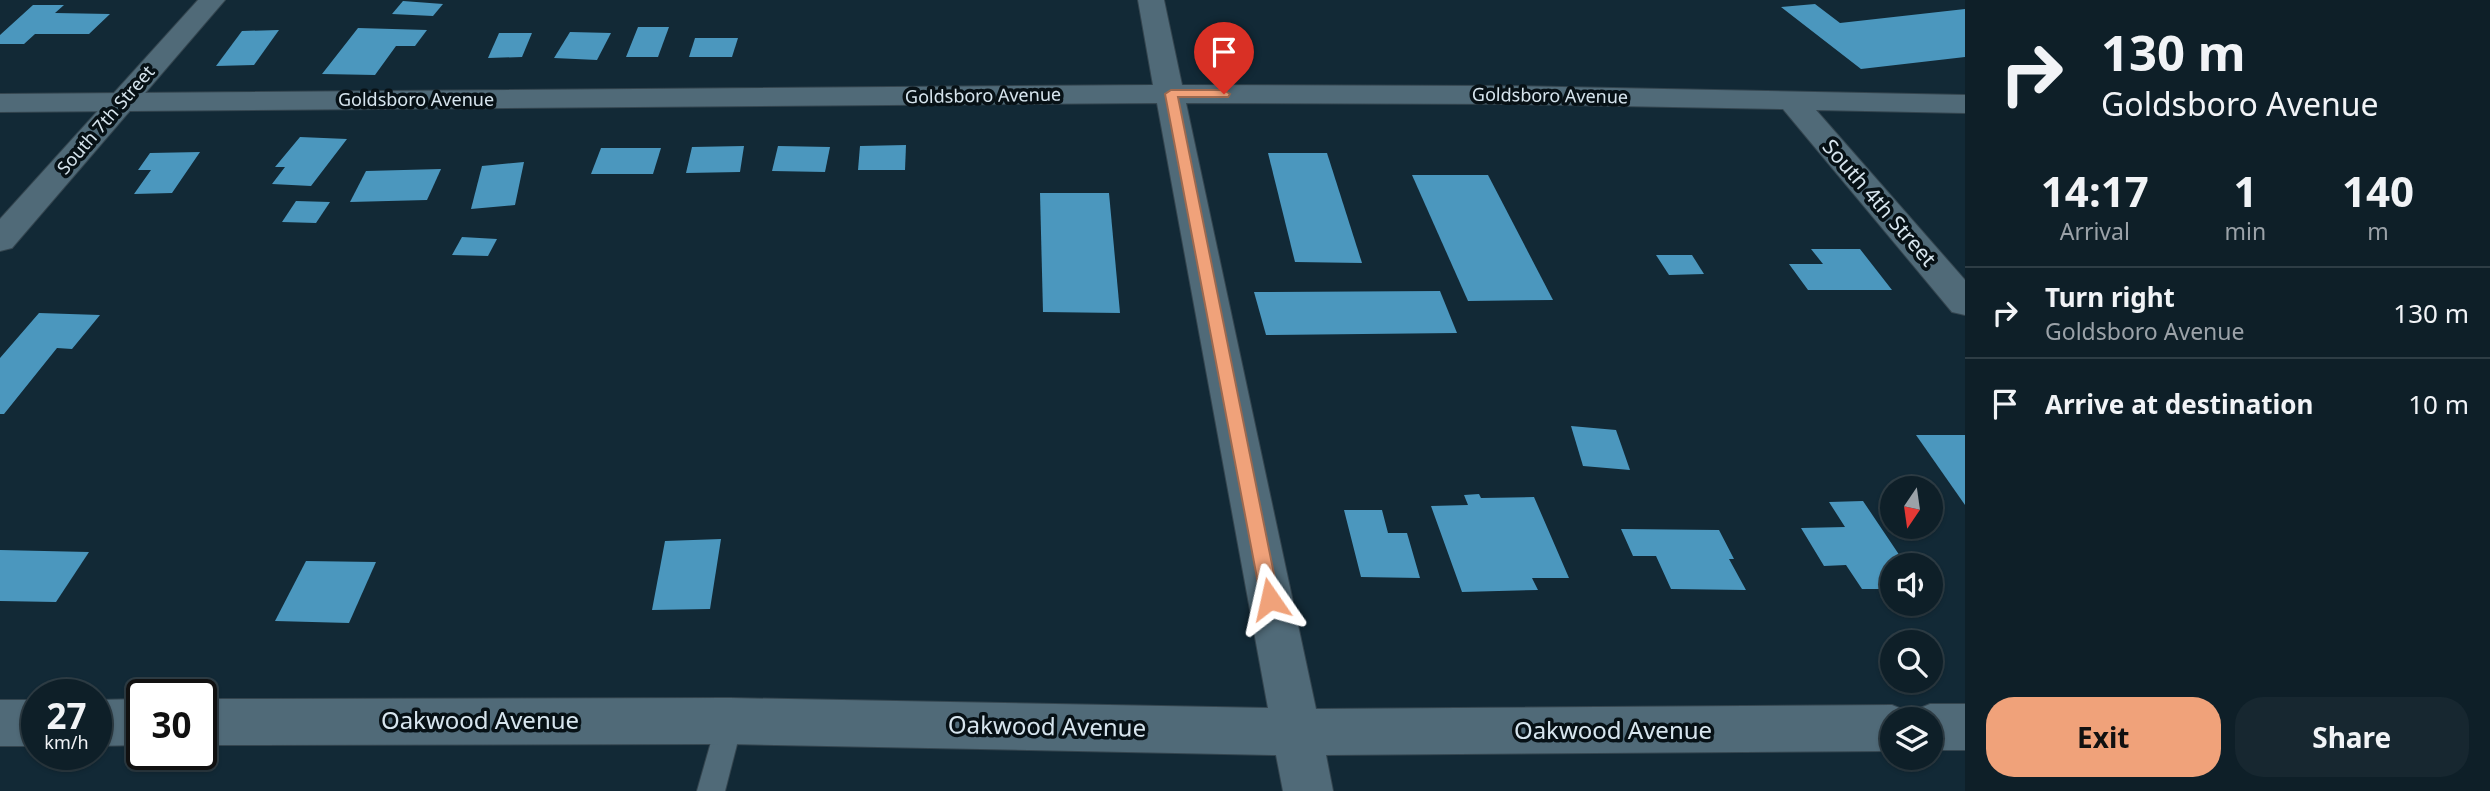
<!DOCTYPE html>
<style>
:root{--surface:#0e1f28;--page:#172730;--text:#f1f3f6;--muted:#9ba2a8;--line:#2e3d45;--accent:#f0a27a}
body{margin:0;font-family:"Noto Sans",sans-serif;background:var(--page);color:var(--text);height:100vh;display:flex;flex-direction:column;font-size:26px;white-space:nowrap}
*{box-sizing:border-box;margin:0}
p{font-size:23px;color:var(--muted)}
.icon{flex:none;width:38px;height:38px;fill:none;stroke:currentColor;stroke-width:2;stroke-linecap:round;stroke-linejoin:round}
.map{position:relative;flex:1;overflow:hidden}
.drawer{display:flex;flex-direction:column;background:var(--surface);width:525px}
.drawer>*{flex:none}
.guide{background:#0e1f28;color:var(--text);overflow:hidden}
.needle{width:46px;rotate:193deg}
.tools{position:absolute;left:1880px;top:476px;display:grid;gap:14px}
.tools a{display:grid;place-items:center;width:63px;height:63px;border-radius:50%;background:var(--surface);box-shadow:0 2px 5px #0004,0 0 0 2px var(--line);font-size:35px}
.speed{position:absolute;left:21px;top:679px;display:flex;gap:14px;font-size:35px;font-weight:700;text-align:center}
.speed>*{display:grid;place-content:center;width:91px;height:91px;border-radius:50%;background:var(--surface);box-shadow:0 2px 5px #0004,0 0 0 2px var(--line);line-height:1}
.speed small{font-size:18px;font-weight:400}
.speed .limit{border:4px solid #111;border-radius:10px;background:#fff;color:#111}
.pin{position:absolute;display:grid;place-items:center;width:60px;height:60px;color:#fff;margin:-72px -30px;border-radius:50% 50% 50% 0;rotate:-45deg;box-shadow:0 0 7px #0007}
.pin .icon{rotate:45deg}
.me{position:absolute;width:77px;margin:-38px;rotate:349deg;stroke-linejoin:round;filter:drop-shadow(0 0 5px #0008)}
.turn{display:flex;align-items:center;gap:24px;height:147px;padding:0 21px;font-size:32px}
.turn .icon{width:91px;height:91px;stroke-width:2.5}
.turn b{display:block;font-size:49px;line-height:60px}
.eta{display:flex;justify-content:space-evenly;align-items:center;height:119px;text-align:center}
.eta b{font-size:42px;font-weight:700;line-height:49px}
.button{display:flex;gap:14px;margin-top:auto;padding:14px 21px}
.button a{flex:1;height:80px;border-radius:28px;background:var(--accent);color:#111;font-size:28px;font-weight:700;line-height:80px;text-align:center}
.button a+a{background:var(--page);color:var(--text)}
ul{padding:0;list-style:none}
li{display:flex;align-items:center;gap:21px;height:91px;padding:0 21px;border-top:2px solid var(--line)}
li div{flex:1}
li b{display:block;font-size:26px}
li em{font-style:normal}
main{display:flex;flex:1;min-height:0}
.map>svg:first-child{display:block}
</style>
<main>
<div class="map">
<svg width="1965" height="791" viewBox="0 0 1965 791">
<rect width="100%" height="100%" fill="#122936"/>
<g fill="#4b97be">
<polygon points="403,1 443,4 433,16 392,14"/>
<polygon points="1815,4 1840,23 1965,9 1965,57 1861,69 1781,7"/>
<polygon points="33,5 64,5 55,13 110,14 89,34 35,34 24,44 0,44 0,35"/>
<polygon points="638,27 669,27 658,57 626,57"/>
<polygon points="358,28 427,30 415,46 396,46 375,75 322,74"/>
<polygon points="279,30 254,65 216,66 242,31"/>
<polygon points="570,32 611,33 597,60 554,58"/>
<polygon points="499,33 532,33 522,57 488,58"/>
<polygon points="695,38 738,38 732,57 689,57"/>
<polygon points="300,137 347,139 311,186 272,184 285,167 275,167"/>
<polygon points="906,145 905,170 858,170 860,146"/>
<polygon points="744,146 740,172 686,173 692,147"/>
<polygon points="778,146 830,147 825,172 772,171"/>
<polygon points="601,148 661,148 653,174 591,174"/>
<polygon points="200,152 172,193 134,194 151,170 138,170 150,153"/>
<polygon points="1268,153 1327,153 1362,263 1295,262"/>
<polygon points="524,162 515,205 471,209 482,166"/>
<polygon points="441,169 427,200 350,202 366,171"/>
<polygon points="1412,175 1488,175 1553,300 1468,301"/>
<polygon points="1040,193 1109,193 1120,313 1043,312"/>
<polygon points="296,201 330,202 316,223 282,222"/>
<polygon points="462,237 497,239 488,256 452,255"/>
<polygon points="1811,249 1860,249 1892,290 1808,290 1789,264 1823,264"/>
<polygon points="1656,255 1692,255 1704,274 1669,275"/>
<polygon points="1440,291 1457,333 1266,335 1254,292"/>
<polygon points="39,313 100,315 72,349 57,348 4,414 0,414 0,358"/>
<polygon points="1571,426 1616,430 1630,470 1583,466"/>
<polygon points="1916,435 1965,435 1965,505"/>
<polygon points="1479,494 1481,498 1534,497 1569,578 1532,578 1538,590 1462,592 1431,506 1468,505 1464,495"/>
<polygon points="1863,501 1906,565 1892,565 1892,589 1862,589 1846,565 1824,566 1801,528 1845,527 1829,502"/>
<polygon points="1344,510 1382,510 1388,533 1407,533 1420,578 1361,577"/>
<polygon points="1621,529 1719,530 1734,559 1729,559 1746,590 1671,589 1656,556 1633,556"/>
<polygon points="721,539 710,609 652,610 665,541"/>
<polygon points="0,550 89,552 56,602 0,601"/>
<polygon points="306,561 376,562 349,623 275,621"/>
</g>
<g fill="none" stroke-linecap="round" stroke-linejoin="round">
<g stroke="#34454f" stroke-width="2">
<polygon id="service" points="730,708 739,712 743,721 725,791 697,791 717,721 721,712"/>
</g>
<g stroke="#34454f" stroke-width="2">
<g id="minor">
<polygon points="1138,0 1164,0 1182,85 1516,86 1965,95 1965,113 1816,110 1965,280 1965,315 1952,312 1783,109 1516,104 1186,103 1316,709 1892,705 1909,712 1911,715 1913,711 1930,704 1965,704 1965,750 1930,750 1930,719 1892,719 1892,751 1326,755 1333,791 1283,791 1276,755 730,744 201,745 201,699 730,698 1268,708 1157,103 0,112 0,94 1153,85"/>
<polygon points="142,699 142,745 96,746 96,700"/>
<rect x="0" y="700" width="37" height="46"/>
</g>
</g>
<g stroke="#34454f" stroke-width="2">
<polygon id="tertiary" points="198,0 225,0 12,248 0,251 0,219"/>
</g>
<use href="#service" fill="#506a78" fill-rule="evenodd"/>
<use href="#minor" fill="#506a78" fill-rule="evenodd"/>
<use href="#tertiary" fill="#506a78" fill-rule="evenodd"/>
</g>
<polygon fill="#f0a27a" stroke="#9c694f" stroke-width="2" points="1224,90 1230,94 1228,97 1178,97 1279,599 1277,605 1270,607 1263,605 1261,599 1165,94 1171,90"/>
<g text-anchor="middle" stroke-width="7" stroke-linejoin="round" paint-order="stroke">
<g font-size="18" fill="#d7e5ee" stroke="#071116">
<text transform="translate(983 96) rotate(-1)" y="6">Goldsboro Avenue</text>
<text transform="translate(1550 96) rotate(1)" y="6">Goldsboro Avenue</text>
<text x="416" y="106">Goldsboro Avenue</text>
<text transform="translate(106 120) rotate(-49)" y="6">South 7th Street</text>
</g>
<g font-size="21" fill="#d7e5ee" stroke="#071116">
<text transform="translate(1879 203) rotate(49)" y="7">South 4th Street</text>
</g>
<g font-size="24" fill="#d7e5ee" stroke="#071116">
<text x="480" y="729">Oakwood Avenue</text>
<text transform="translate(1047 727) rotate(1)" y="8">Oakwood Avenue</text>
<text x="1613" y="739">Oakwood Avenue</text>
</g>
</g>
</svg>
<div class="tools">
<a><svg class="needle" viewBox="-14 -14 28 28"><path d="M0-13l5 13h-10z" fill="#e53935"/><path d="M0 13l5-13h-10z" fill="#9ba2a8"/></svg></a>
<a><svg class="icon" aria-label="sound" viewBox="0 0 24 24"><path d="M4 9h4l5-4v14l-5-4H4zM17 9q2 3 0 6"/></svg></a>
<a><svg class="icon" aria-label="search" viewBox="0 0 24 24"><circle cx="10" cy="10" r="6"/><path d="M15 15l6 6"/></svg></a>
<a><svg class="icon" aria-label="layers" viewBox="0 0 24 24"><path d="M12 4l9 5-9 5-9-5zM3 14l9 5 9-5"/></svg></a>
</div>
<div class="speed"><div>27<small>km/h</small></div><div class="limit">30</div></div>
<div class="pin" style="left:1224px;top:94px;background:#d93025"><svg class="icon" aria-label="arrive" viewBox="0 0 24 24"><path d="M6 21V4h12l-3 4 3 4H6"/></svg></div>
<svg class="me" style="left:1270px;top:599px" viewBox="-20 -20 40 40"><path d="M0-17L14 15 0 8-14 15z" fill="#f0a27a" stroke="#fff" stroke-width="4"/></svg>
</div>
<section class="drawer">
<div class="guide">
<div class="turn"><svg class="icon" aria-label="right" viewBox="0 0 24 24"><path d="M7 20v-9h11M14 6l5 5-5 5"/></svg><div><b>130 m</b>Goldsboro Avenue</div></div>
</div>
<div class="eta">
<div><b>14:17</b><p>Arrival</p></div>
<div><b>1</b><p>min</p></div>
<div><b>140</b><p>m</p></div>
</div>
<ul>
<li><svg class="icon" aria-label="right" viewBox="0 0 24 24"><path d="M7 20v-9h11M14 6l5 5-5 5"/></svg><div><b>Turn right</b><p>Goldsboro Avenue</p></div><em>130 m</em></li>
<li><svg class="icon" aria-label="arrive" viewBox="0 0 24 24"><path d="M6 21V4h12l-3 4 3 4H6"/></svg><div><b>Arrive at destination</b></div><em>10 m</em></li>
</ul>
<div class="button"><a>Exit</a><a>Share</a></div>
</section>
</main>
